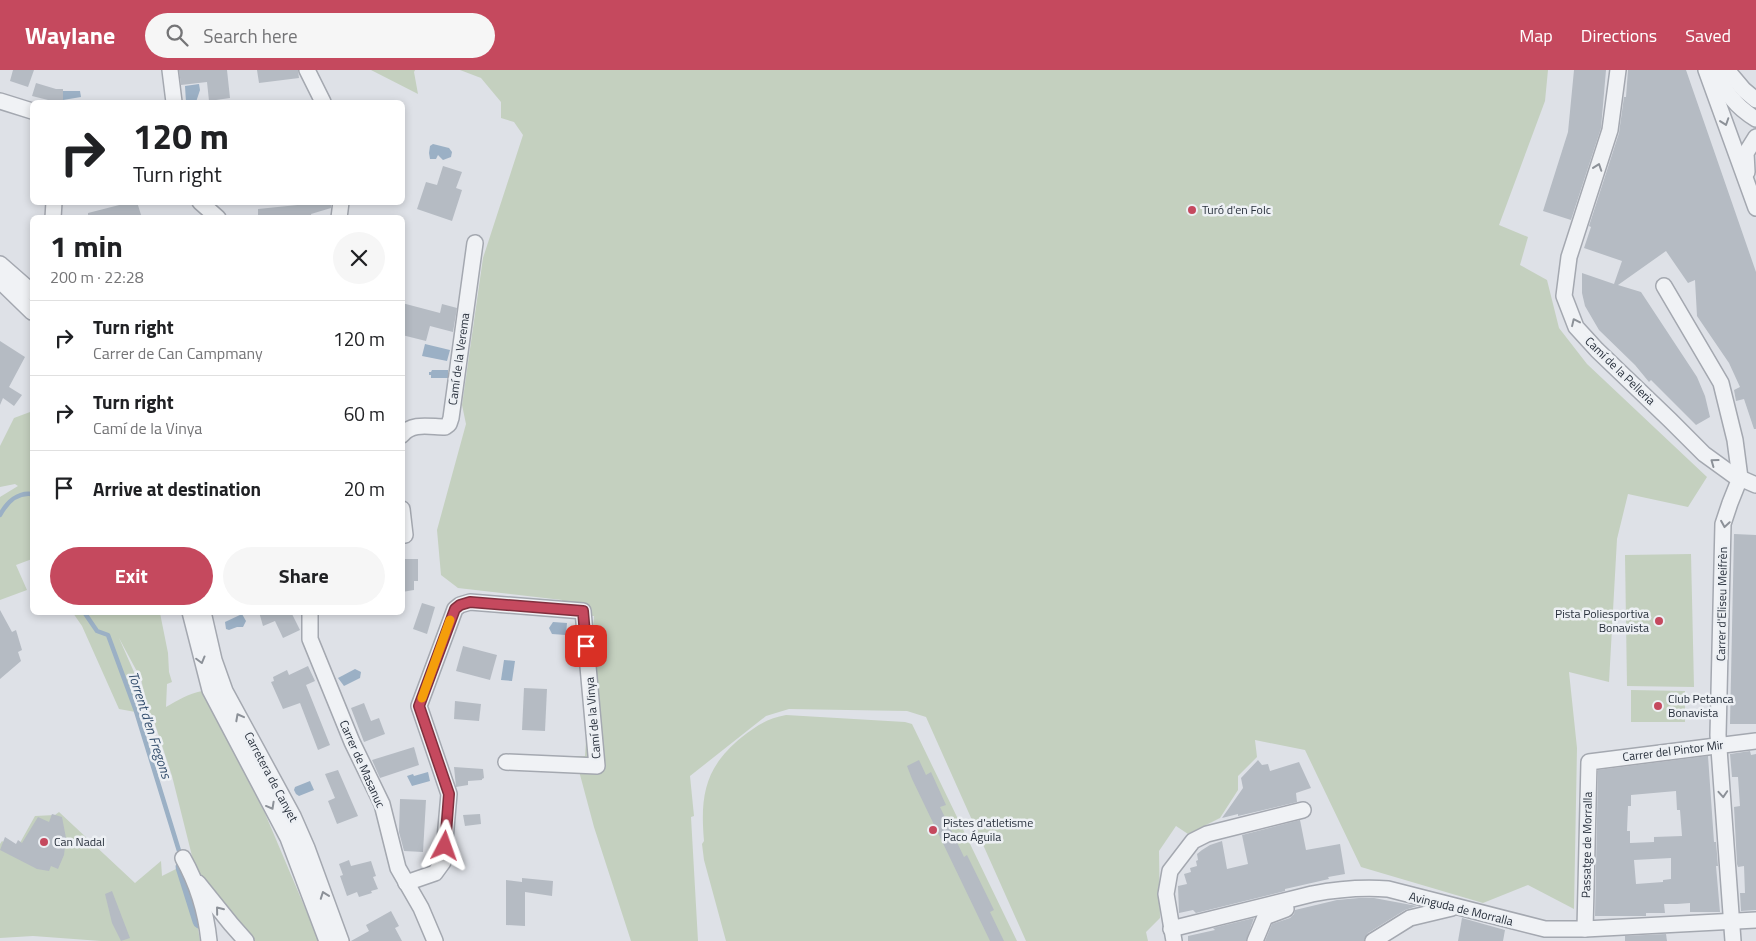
<!DOCTYPE html>
<meta charset="utf-8">
<style>
:root{--surface:#fff;--page:#f6f6f6;--text:#202124;--muted:#757577;--line:#e0e0e0;--accent:#c5495e}
body{margin:0;font-family:"Titillium Web",sans-serif;background:var(--page);color:var(--text);height:100vh;display:flex;flex-direction:column;font-size:19px;white-space:nowrap}
*{box-sizing:border-box;margin:0}
p{font-size:16px;color:var(--muted)}
.icon{flex:none;width:28px;height:28px;fill:none;stroke:currentColor;stroke-width:2;stroke-linecap:round;stroke-linejoin:round}
.map{position:relative;flex:1;overflow:hidden}
.sheet{position:absolute;left:30px;top:145px;width:375px;height:400px;display:flex;flex-direction:column;background:var(--surface);border-radius:8px;box-shadow:0 2px 8px #0003}
.sheet>*{flex:none}
.hud{position:absolute;left:30px;top:30px;width:375px;height:105px;border-radius:8px;box-shadow:0 2px 8px #0003;background:#fff;color:var(--text);overflow:hidden}
.pin{position:absolute;display:grid;place-items:center;width:42px;height:42px;color:#fff;margin:-21px;border-radius:10px;box-shadow:0 2px 8px #0006}
.me{position:absolute;width:55px;margin:-28px;rotate:4deg;stroke-linejoin:round;filter:drop-shadow(0 0 4px #0008)}
.turn{display:flex;align-items:center;gap:18px;height:105px;padding:0 20px;font-size:22px}
.turn .icon{width:65px;height:65px;stroke-width:2.5}
.turn b{display:block;font-size:35px;line-height:42px}
.round{display:grid;place-items:center;flex:none;width:52px;height:52px;border-radius:26px;background:var(--page)}
.overview{display:flex;align-items:center;justify-content:space-between;height:85px;padding:0 20px}
h1{font-size:30px;font-weight:700;line-height:38px}
.button{display:flex;gap:10px;margin-top:auto;padding:10px 20px}
.button a{flex:1;height:58px;border-radius:30px;background:var(--accent);color:#fff;font-size:20px;font-weight:700;line-height:58px;text-align:center}
.button a+a{background:var(--page);color:var(--text)}
ul{padding:0;list-style:none}
li{display:flex;align-items:center;gap:15px;height:75px;padding:0 20px;border-top:1px solid var(--line)}
li div{flex:1}
li b{display:block;font-size:19px}
li em{font-style:normal}
header{display:flex;align-items:center;gap:30px;box-sizing:border-box;height:70px;padding:0 25px;background:var(--accent);color:#fff}
header strong{font-size:24px}
nav{display:flex;gap:28px;margin-inline-start:auto;font-size:18px}
.search{width:350px;height:45px;background:var(--page);display:flex;align-items:center;gap:12px;box-sizing:border-box;padding:0 18px;border-radius:28px;color:var(--muted);font-size:19px}
.map>svg:first-child{display:block}
</style>
<header>
<strong>Waylane</strong>
<div class="search"><svg class="icon" aria-label="search" viewBox="0 0 24 24"><circle cx="10" cy="10" r="6"/><path d="M15 15l6 6"/></svg>Search here</div>
<nav><a>Map</a><a>Directions</a><a>Saved</a></nav>
</header>
<div class="map">
<svg width="1756" height="871" viewBox="0 0 1756 871">
<rect width="100%" height="100%" fill="#dee1e7"/>
<g fill="#c4d0bf" fill-rule="evenodd">
<polygon points="371,0 415,0 414,2 418,24"/>
<polygon points="460,0 1548,0 1545,31 1499,155 1528,167 1520,195 1547,210 1559,258 1587,294 1707,407 1688,437 1628,424 1617,469 1609,612 1569,602 1577,678 1574,839 1528,815 1483,833 1361,797 1305,680 1255,670 1257,687 1238,706 1238,720 1220,748 1188,764 1176,756 1159,781 1160,848 1146,862 1148,871 1026,871 926,647 907,641 789,639 766,646 690,706 694,746 691,747 698,871 631,871 594,757 575,686 585,686 594,546 562,546 562,530 458,518 441,505 437,460 466,354 462,335 483,188 523,65 514,52 501,48 501,32 481,8"/>
<polygon points="30,342 32,351 32,489 16,495 27,520 0,530 0,427 18,416 15,414 0,417 0,376 14,348"/>
<polygon points="1691,484 1694,617 1627,616 1625,485"/>
<path d="M73,543H160L168,583L169,602L172,612L167,614L166,637C178,630 188,624 202,621L264,741L319,871H253L204,813L195,798L172,706L152,645L119,639L82,556ZM119,568L141,609L145,627Z"/>
<polygon points="1631,620 1685,621 1685,652 1631,652"/>
<path d="M786,645L905,652L912,654L1017,871H726L704,790L702,774L704,771C700,725 705,697 742,667C756,656 768,648 786,645Z"/>
<polygon points="59,742 135,813 161,791 162,806 178,798 196,845 200,871 101,871 33,866 0,868 0,774 2,771 16,780 35,746 55,745"/>
</g>
<g fill="#9bb0c5">
<polygon points="199,14 200,20 196,32 186,32 185,16"/>
<polygon points="63,21 80,21 81,27 63,30"/>
<polygon points="433,74 449,78 452,82 451,87 443,90 438,85 436,89 430,89 429,83 430,76"/>
<polygon points="425,274 450,280 447,291 422,286"/>
<polygon points="432,300 448,300 448,308 431,308 431,305 429,305 429,302 431,302"/>
<polygon points="242,544 246,551 243,557 237,557 229,560 226,559 225,552"/>
<polygon points="553,552 567,553 566,565 552,564 549,558"/>
<polygon points="504,590 515,591 512,611 501,610"/>
<polygon points="355,599 361,602 360,608 344,616 338,608"/>
<polygon points="428,702 430,711 412,716 407,706 413,704 414,706"/>
<polygon points="310,711 314,720 299,726 296,724 294,720 295,717"/>
</g>
<g fill="none" stroke-linecap="round" stroke-linejoin="round">
<g stroke="#9bb0c5" stroke-width="4.5">
<path d="M0,445C7,432 18,422 32,424"/>
<polyline points="84,542 97,561 108,565 136,641 180,784"/>
</g>
<polyline stroke="#9bb0c5" stroke-width="15" points="183,797 200,851"/>
</g>
<g fill="#b5bbc3" fill-rule="evenodd">
<polygon points="13,0 34,0 28,17 10,11"/>
<polygon points="179,0 227,0 230,28 209,31 207,12 181,15"/>
<polygon points="257,0 298,0 299,8 259,13"/>
<polygon points="1574,0 1606,0 1601,58 1571,150 1543,141 1568,62"/>
<polygon points="1628,0 1686,0 1756,202 1756,359 1754,359 1744,329 1736,331 1734,320 1740,317 1729,293 1697,246 1695,210 1688,213 1666,181 1618,215 1641,222 1697,307 1705,326 1710,347 1696,355 1651,310 1649,312 1635,295 1599,260 1585,236 1582,223 1582,203 1614,214 1622,191 1584,178 1591,157 1589,156 1619,63 1624,27 1626,27"/>
<polygon points="36,13 56,19 63,19 63,32 47,32 48,30 32,26"/>
<polygon points="443,96 462,102 456,118 462,120 452,151 417,139 426,112 437,115"/>
<polygon points="131,132 137,132 142,148 88,148 88,143"/>
<polygon points="327,132 331,132 331,138 311,144 312,148 258,148 258,139"/>
<polygon points="402,233 440,243 442,234 457,238 453,262 430,256 426,271 402,265"/>
<polygon points="0,271 25,287 9,317 22,325 14,336 3,328 0,335"/>
<polygon points="1734,464 1756,465 1756,654 1730,654"/>
<polygon points="402,489 418,489 418,511 414,511 414,520 402,522"/>
<polygon points="422,533 435,537 427,564 413,559"/>
<polygon points="0,540 12,562 16,560 22,580 18,582 21,591 0,609"/>
<polygon points="259,542 295,542 292,544 300,560 283,568 275,551 263,556"/>
<polygon points="463,576 497,585 490,610 456,601"/>
<polygon points="308,596 315,611 306,615 330,675 318,680 300,633 283,639 271,612 274,611 273,607 287,600 289,605"/>
<polygon points="524,618 547,619 545,661 522,660"/>
<polygon points="455,631 481,634 479,651 454,649"/>
<polygon points="364,633 371,651 379,648 385,664 364,672 351,638"/>
<polygon points="414,677 419,695 380,708 372,690"/>
<polygon points="1750,681 1751,685 1756,684 1756,840 1741,841 1740,823 1745,823 1744,796 1738,797 1737,794 1734,737 1740,736 1738,707 1732,707 1730,684"/>
<path d="M1708,686L1714,772H1716L1718,796H1716L1720,842H1690V833L1677,834H1664L1665,843H1646V846H1595L1598,700ZM1676,721L1677,740H1680L1682,766L1654,767V772L1630,773V761H1627L1628,736H1631V725ZM1671,788V809L1663,810V812L1636,814L1634,790Z"/>
<polygon points="919,690 926,705 931,702 946,735 940,737 964,787 967,785 994,840 990,842 1004,871 990,871 912,709 907,696"/>
<polygon points="1258,690 1262,695 1268,694 1270,701 1299,692 1311,718 1296,723 1297,732 1238,746 1238,744 1222,748 1243,718 1241,708"/>
<polygon points="454,697 483,699 484,708 482,709 482,710 468,711 468,715 456,717"/>
<polygon points="338,700 358,746 337,754 328,731 335,728 325,704"/>
<polygon points="400,729 426,730 423,782 404,781 399,762"/>
<polygon points="52,744 62,747 66,768 64,785 58,799 51,796 49,801 37,799 0,780 5,767 16,774 18,770 22,773 38,747 49,752"/>
<polygon points="480,744 481,754 465,756 463,745"/>
<polygon points="1300,750 1306,780 1340,774 1345,804 1328,807 1329,809 1285,819 1285,821 1196,843 1193,840 1179,843 1178,816 1187,814 1184,804 1191,802 1190,798 1197,796 1196,791 1198,790 1197,784 1202,780 1210,775 1222,771 1227,799 1248,794 1242,765"/>
<polygon points="349,790 351,796 371,791 376,806 373,807 378,819 371,821 372,823 359,827 357,822 347,826 340,806 343,805 339,794"/>
<polygon points="522,808 553,811 552,826 525,822 525,856 506,855 506,810 522,812"/>
<polygon points="112,821 130,868 121,871 112,853 105,824"/>
<polygon points="1359,828 1374,828 1417,836 1405,840 1368,863 1364,871 1265,871 1272,854 1290,848 1294,844 1295,840 1337,830"/>
<polygon points="391,841 399,856 395,858 402,871 351,871 369,861 366,855"/>
<polygon points="1254,848 1246,871 1188,871 1188,866 1215,860 1213,858"/>
<polygon points="1462,848 1505,860 1503,871 1458,871"/>
<polygon points="1666,864 1667,871 1625,871 1625,866"/>
</g>
<g fill="none" stroke-linecap="round" stroke-linejoin="round">
<g stroke="#a4a8b0" stroke-width="18">
<g id="minor">
<polyline points="170,0 174,32"/>
<polyline points="307,0 323,32"/>
<polyline points="1618,0 1610,60 1569,187 1564,226 1576,257 1597,280 1670,350 1704,384 1733,405 1756,415"/>
<polyline points="1706,0 1756,138"/>
<polyline points="1727,0 1744,20 1756,30"/>
<path d="M1715,1C1725,22 1736,37 1756,49"/>
<polyline points="0,31 32,41"/>
<polyline points="1747,102 1746,83 1756,67"/>
<polyline points="200,132 218,148"/>
<polyline points="53,148 54,132"/>
<polyline points="339,148 341,132"/>
<polyline points="0,194 32,222"/>
<polyline points="0,211 32,242"/>
<polyline points="1664,216 1721,313 1735,370 1740,408 1730,433 1723,454 1718,665 1733,871"/>
<path d="M402,365C412,352 430,357 445,357L449,354L451,348L475,173"/>
<polyline points="402,439 405,465 402,465"/>
<polyline points="190,542 210,620 288,768 327,871"/>
<polyline points="203,542 214,590 225,621 293,746 307,778 341,871"/>
<polyline points="310,542 310,569 352,672 382,734 398,798 421,838 435,871"/>
<path d="M183,788C197,813 206,842 209,871"/>
<polyline points="198,813 231,854 246,871"/>
<polyline points="406,813 435,803 443,792 449,724 419,636 455,539 460,535 470,532 583,541 597,696 506,692"/>
<path d="M1171,859L1312,824C1338,819 1361,817 1388,819L1545,859H1585L1756,850"/>
<polyline points="1585,859 1589,692 1756,671"/>
<polyline points="1174,871 1166,824 1170,801 1193,771 1207,764 1303,740"/>
<polyline points="1255,871 1265,847 1286,839"/>
<polyline points="1373,871 1410,848 1452,838"/>
</g>
</g>
<use href="#minor" stroke="#f0f2f5" stroke-width="15"/>
</g>
<defs><path id="oneway-chevron" d="M-2-3.5L2.5 0L-2 3.5" fill="none" stroke-width="1.6" stroke-linecap="round" stroke-linejoin="round" transform="scale(1.25)"/></defs>
<g stroke="#8c9198">
<use href="#oneway-chevron" transform="translate(1725 52) rotate(71)"/>
<use href="#oneway-chevron" transform="translate(1598 97) rotate(-71)"/>
<use href="#oneway-chevron" transform="translate(1575 252) rotate(-115)"/>
<use href="#oneway-chevron" transform="translate(1714 392) rotate(-144)"/>
<use href="#oneway-chevron" transform="translate(1725 454) rotate(99)"/>
<use href="#oneway-chevron" transform="translate(201 590) rotate(75)"/>
<use href="#oneway-chevron" transform="translate(239 647) rotate(-118)"/>
<use href="#oneway-chevron" transform="translate(1723 724) rotate(86)"/>
<use href="#oneway-chevron" transform="translate(271 736) rotate(61)"/>
<use href="#oneway-chevron" transform="translate(324 825) rotate(-110)"/>
<use href="#oneway-chevron" transform="translate(219 840) rotate(-129)"/>
</g>
<g fill="none" stroke-linecap="round" stroke-linejoin="round">
<g stroke="#802f3d" stroke-width="12">
<polyline id="route" points="445,776 449,724 419,636 455,539 460,535 470,532 583,541 586,576"/>
</g>
<use href="#route" stroke="#c5495e" stroke-width="9"/>
<polyline stroke="#f59e0b" stroke-width="9" points="422,628 450,550"/>
</g>
<g fill="#c5495e" stroke="#edf0f4" stroke-width="2">
<circle cx="1192" cy="140" r="5"/>
<circle cx="1659" cy="551" r="5"/>
<circle cx="1658" cy="636" r="5"/>
<circle cx="933" cy="760" r="5"/>
<circle cx="44" cy="772" r="5"/>
</g>
<g text-anchor="middle" stroke-width="5" stroke-linejoin="round" paint-order="stroke">
<g font-size="12" fill="#28303c" stroke="#edf0f4" text-anchor="start">
<text x="1202" y="144">Turó d'en Folc</text>
<text x="1649" y="548" text-anchor="end">Pista Poliesportiva<tspan x="1649" dy="14">Bonavista</tspan></text>
<text x="1668" y="633">Club Petanca<tspan x="1668" dy="14">Bonavista</tspan></text>
<text x="943" y="757">Pistes d'atletisme<tspan x="943" dy="14">Paco Águila</tspan></text>
<text x="54" y="776">Can Nadal</text>
</g>
<g font-size="12" fill="#28303c" stroke="#edf0f4">
<text transform="translate(459 289) rotate(-82)" y="4">Camí de la Verema</text>
<text transform="translate(1620 301) rotate(44)" y="4">Camí de la Pelleria</text>
<text transform="translate(1722 534) rotate(-89)" y="4">Carrer d'Eliseu Meifrèn</text>
<text transform="translate(593 648) rotate(-95)" y="4">Camí de la Vinya</text>
<text transform="translate(1673 681) rotate(-7)" y="4">Carrer del Pintor Mir</text>
<text transform="translate(362 694) rotate(66)" y="4">Carrer de Masanuc</text>
<text transform="translate(271 707) rotate(62)" y="4">Carretera de Canyet</text>
<text transform="translate(1587 775) rotate(-89)" y="4">Passatge de Morralla</text>
<text transform="translate(1461 839) rotate(14)" y="4">Avinguda de Morralla</text>
</g>
<g font-size="14" font-style="italic" fill="#354f6e" stroke="#edf0f4">
<text transform="translate(150 655) rotate(72)" y="5">Torrent d'en Fregons</text>
</g>
</g>
</svg>
<div class="pin" style="left:586px;top:576px;background:#d93025"><svg class="icon" aria-label="arrive" viewBox="0 0 24 24"><path d="M6 21V4h12l-3 4 3 4H6"/></svg></div>
<svg class="me" style="left:445px;top:776px" viewBox="-20 -20 40 40"><path d="M0-17L14 15 0 8-14 15z" fill="#c5495e" stroke="#fff" stroke-width="4"/></svg>
<div class="hud">
<div class="turn"><svg class="icon" aria-label="right" viewBox="0 0 24 24"><path d="M7 20v-9h11M14 6l5 5-5 5"/></svg><div><b>120 m</b>Turn right</div></div>
</div>
<section class="sheet">
<div class="overview"><div><h1>1 min</h1><p>200 m · 22:28</p></div><a class="round"><svg class="icon" aria-label="close" viewBox="0 0 24 24"><path d="M6 6l12 12M18 6L6 18"/></svg></a></div>
<ul>
<li><svg class="icon" aria-label="right" viewBox="0 0 24 24"><path d="M7 20v-9h11M14 6l5 5-5 5"/></svg><div><b>Turn right</b><p>Carrer de Can Campmany</p></div><em>120 m</em></li>
<li><svg class="icon" aria-label="right" viewBox="0 0 24 24"><path d="M7 20v-9h11M14 6l5 5-5 5"/></svg><div><b>Turn right</b><p>Camí de la Vinya</p></div><em>60 m</em></li>
<li><svg class="icon" aria-label="arrive" viewBox="0 0 24 24"><path d="M6 21V4h12l-3 4 3 4H6"/></svg><div><b>Arrive at destination</b></div><em>20 m</em></li>
</ul>
<div class="button"><a>Exit</a><a>Share</a></div>
</section>
</div>
